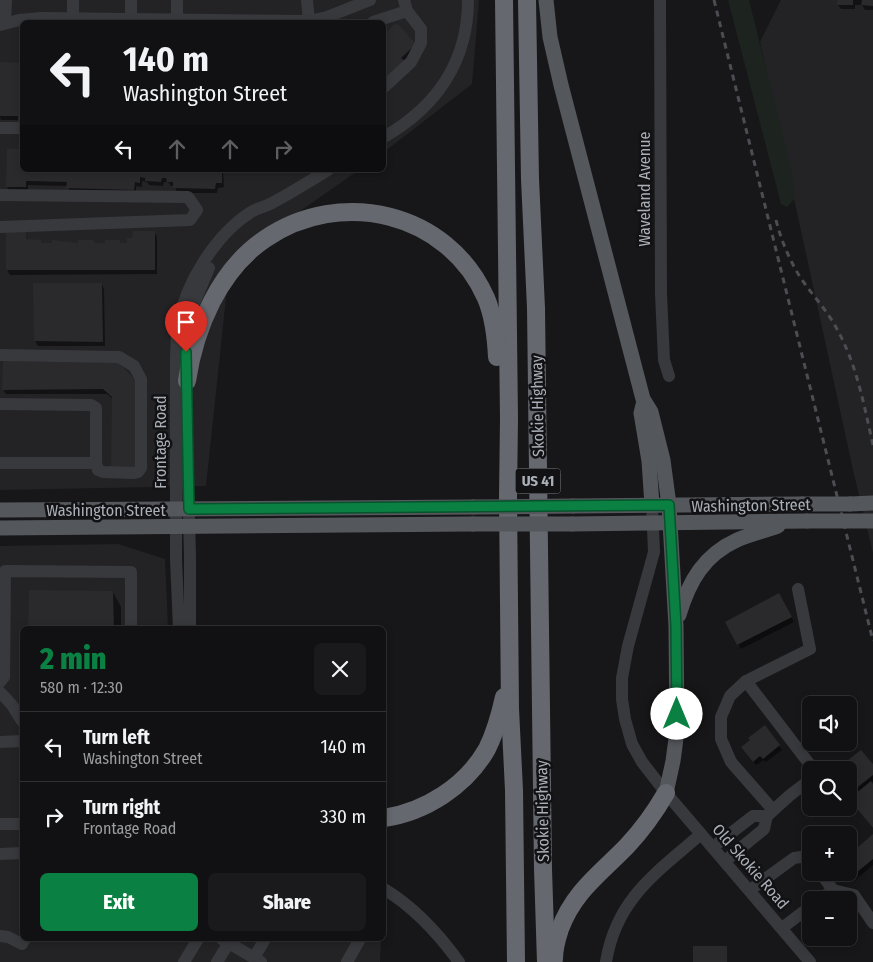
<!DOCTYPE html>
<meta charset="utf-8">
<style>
:root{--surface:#111113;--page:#1a1a1c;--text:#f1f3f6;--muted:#9c9da0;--line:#303133;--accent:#0b8043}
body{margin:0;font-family:"Fira Sans Condensed",sans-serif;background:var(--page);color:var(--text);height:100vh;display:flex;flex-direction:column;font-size:19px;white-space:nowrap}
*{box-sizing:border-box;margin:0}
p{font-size:16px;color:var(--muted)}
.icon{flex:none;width:28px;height:28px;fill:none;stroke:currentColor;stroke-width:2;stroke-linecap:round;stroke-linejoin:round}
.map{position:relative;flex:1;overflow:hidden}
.details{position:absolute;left:20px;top:626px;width:366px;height:315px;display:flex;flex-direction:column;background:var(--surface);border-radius:8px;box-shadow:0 2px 8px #0003,0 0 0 1px var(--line)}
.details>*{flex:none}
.banner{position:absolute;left:20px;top:20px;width:366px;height:152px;border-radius:8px;box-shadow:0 2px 8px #0003,0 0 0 1px var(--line);background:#111113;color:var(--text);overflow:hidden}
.controls{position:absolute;left:802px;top:696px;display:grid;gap:10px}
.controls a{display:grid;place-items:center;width:55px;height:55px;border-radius:8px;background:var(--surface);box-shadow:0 2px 8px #0003,0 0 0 1px var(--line);font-size:25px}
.pin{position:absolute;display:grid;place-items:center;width:42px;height:42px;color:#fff;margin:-51px -21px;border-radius:50% 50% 50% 0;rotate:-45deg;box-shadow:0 0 5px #0007}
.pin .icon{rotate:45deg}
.me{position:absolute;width:55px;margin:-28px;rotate:0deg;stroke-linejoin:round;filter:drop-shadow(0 0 4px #0008)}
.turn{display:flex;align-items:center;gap:18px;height:105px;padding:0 20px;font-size:22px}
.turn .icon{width:65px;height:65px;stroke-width:2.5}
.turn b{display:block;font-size:35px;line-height:42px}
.lanes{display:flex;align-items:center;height:48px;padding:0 20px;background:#0003;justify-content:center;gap:25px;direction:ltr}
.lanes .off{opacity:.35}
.round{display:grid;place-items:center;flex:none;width:52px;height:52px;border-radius:8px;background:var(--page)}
.head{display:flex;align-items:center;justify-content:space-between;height:85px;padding:0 20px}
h1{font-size:30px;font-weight:800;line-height:38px;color:var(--accent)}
.primary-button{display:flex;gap:10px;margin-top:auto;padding:10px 20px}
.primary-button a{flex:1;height:58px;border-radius:8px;background:var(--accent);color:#fff;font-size:20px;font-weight:800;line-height:58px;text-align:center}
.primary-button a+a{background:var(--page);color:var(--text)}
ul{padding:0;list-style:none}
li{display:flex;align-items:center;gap:15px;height:70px;padding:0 20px;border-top:1px solid var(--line)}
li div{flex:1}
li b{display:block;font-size:19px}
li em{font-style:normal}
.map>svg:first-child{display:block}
</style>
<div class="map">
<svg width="873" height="962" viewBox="0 0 873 962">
<rect width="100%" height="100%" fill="#171719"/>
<g fill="#232326">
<polygon points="0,0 479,0 472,84 384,152 384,22 22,22 22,170 359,170 230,260 206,486 0,490"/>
<polygon points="781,0 873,0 873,553 853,470 760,42"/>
<polygon points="118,544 165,559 168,629 22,629 22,939 381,939 380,962 0,962 0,546"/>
</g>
<polygon fill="#1d231e" points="728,0 749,0 791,169 795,198 787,207 781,204"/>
<g fill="#0007">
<polygon points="838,0 873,0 873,10 865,10 862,5 855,5 855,9 841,9 838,5"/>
<polygon points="395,26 418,49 384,86 384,36"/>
<polygon points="0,64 22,64 22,127 20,120 1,120 0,117"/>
<polygon points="8,150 22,150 22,170 223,170 224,187 218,188 217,193 177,193 175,186 171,186 168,182 164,182 163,186 149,185 147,182 142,181 142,187 136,186 136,194 70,192 68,186 28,185 28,191 9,191 7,187"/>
<polygon points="154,232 157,237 157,274 10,275 7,270 7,233 26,233 28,240 41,245 53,244 53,241 66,242 68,244 95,245 119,241 121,244 128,244"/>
<polygon points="102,285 104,289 105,346 38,346 35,341"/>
<polygon points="118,364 113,399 107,394 6,394 3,390"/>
<polygon points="113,592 121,607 121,629 29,629"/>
<polygon points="779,595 794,622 741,649 726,622"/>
<polygon points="765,727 782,750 766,762 764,760 756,765 745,752"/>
<polygon points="873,766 873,781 871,783 873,786 873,828 850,799 849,800 849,770 837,770"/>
<polygon points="873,836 873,865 854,881 847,872 849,872 849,857"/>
</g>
<g fill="#2a2a2d">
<rect x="837" y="0" width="16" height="5"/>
<polygon points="862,0 873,0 873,6 861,5"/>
<polygon points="395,24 399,25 416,44 401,58 405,61 384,79 384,34"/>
<polygon points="0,62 22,63 22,123 18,123 18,116 0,116"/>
<polygon points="7,149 22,149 22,170 222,170 222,183 216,183 215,189 173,188 173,182 167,182 166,178 162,178 161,182 145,181 145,178 140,177 140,183 135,182 134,190 66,188 67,182 26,181 26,187 6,187"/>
<polygon points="6,231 26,232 27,239 41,240 41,243 52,243 52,240 78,243 78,240 94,240 94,243 105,243 105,240 120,240 120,243 127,243 127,238 132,238 133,231 155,231 155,270 6,270"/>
<polygon points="33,283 102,283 103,342 34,341"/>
<polygon points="3,361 118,362 138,383 137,469 111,468 112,397 103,389 2,390"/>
<polygon points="29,590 113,591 114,629 28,629"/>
<polygon points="779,593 792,617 737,645 725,622"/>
<polygon points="765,725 780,745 763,759 760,756 753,762 741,747 750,740 748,738"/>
<polygon points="861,750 873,764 873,775 849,794 849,770 835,770"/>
<polygon points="871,781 873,784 873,828 849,799"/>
<polygon points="873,834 873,859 851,877 846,872 849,872 849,855"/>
<rect x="693" y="946" width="34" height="16"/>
</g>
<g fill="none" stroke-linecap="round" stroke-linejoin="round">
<g stroke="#38393d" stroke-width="12">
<polyline points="73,0 73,19"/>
<polyline points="307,0 309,21"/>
<polyline points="660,0 661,294 664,360 669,376"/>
<polyline points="131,20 131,0"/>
<polyline points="177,20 177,0"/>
<polyline points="373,22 407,11"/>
<polyline points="5,23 6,0"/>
<polyline points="0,25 19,20 42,18 309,21 327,17 370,0"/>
<polyline points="384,87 411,62 421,43 421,29 407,11 404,0"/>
<polyline points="0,128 22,128"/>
<path d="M384,137C436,107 468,62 468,0"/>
<polyline points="0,195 188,197 197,210 190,220 0,227"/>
<polyline points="0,355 119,357 134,366 141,379 141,468 138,472 134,473 103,472 98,470 96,463"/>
<polyline points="0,404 91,405 96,408 96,463 0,463"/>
<polyline points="652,505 654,552 628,646 622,678 622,699 625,719 632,744 642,762 666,793 810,962"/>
<path d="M179,629L176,559V356C177,346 176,335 178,325C185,284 215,235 251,212C257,208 265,207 272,203C291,193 310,181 328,170"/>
<polyline points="190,629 190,556 187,441 186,338 193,306 209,268"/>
<polyline points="746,681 814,770"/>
<polyline points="0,682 4,677 5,571 131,572 131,629"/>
<polyline points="0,692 12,705 22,721"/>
<polyline points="0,742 22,741"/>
<polyline points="773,810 731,762 721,739 721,717 730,696 746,681 810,649 798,589"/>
<polyline points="0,824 22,824"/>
<polyline points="713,847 753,816 767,816"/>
<polyline points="0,854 22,853"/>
<polyline points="725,861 764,829 767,816 789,796 811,779"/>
<path d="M384,889C414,907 438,933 459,962"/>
<polyline points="750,890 794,858 808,856 811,860"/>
<polyline points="833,890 854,895 873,923"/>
<polyline points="819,900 833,890 820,872"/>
<polyline points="782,928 811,906"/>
<polyline points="0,936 8,937 22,944 25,939"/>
<polyline points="222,939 261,962"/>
<polyline points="254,958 265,939"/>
<polyline points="184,962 198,939"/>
<polyline points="217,962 231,939"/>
<polyline points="347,962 360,939"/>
<path d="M606,962C616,899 657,872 701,834"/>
</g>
<g stroke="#54575c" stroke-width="15">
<polyline points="546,0 550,37 561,85 643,399 651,412 663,460 669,505 676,626 677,731 673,761 666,793"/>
<polyline points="643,405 641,413 649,461 652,505"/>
<polyline points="850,504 873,503"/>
<polyline points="573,506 802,504"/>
<polyline points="0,510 473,507"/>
<polyline points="572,524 807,521"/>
<polyline points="0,528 473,524"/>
<path d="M679,615C689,581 704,555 737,540C750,534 765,531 778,526"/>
</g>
<g stroke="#65686e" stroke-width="18">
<polyline points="504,0 509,418 508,497 510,709 514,790 516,962"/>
<polyline points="527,0 530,179 536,308 543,869 546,962"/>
<path d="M187,381C195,328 219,270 265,239C341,187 448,212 486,298C494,317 496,336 497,357"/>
<path d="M384,818C425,812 466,786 487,749C495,733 500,715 504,697"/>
<path d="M554,959C554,949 557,938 560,929C574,891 601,873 627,846C642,830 655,812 666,793"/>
</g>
<g stroke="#4b4d52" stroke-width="3" stroke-dasharray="6 5" stroke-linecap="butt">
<polyline points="714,0 873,641"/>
<path d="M776,220C781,240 789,259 800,277C812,295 828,311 838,331C857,366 864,405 873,445"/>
</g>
<g stroke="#54575c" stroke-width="15">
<polyline points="802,504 850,504"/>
<polyline points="473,507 573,506"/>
<polyline points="807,521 873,521"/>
<polyline points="473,524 572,524"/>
</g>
</g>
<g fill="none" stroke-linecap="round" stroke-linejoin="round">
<g stroke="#07532c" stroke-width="12">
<polyline id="route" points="186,352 189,509 669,505 676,626 677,714"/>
</g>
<use href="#route" stroke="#0b8043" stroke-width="9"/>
</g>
<g text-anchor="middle" stroke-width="5" stroke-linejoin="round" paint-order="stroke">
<rect fill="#121214" stroke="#7c8086" stroke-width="1" x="515.5" y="468.5" width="45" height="25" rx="4"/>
<g font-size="15" font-weight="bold" fill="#aaafb7">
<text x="538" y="486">US 41</text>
</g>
<g font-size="16" fill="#aaafb7" stroke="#121214">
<text transform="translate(644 189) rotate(-90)" y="6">Waveland Avenue</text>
<text transform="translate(537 406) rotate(-91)" y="6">Skokie Highway</text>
<text transform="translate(160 442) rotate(-90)" y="6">Frontage Road</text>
<text transform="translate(751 505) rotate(-1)" y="6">Washington Street</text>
<text x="106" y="516">Washington Street</text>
<text transform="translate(542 811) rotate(-91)" y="6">Skokie Highway</text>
<text transform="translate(751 866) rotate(49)" y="6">Old Skokie Road</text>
</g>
</g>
</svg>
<div class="controls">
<a><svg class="icon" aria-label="sound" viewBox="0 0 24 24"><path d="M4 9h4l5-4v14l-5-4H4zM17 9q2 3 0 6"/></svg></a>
<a><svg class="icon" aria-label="search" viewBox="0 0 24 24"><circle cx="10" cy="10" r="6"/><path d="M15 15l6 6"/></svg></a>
<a>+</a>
<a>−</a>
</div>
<div class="pin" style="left:186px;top:352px;background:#d93025"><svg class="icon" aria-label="arrive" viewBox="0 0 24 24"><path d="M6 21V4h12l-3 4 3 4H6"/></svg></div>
<svg class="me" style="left:677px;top:714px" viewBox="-20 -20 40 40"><circle r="19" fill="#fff"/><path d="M0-13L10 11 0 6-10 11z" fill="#0b8043"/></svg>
<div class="banner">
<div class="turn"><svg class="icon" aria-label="left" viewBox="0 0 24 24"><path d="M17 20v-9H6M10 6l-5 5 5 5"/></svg><div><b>140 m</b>Washington Street</div></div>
<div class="lanes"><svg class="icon" aria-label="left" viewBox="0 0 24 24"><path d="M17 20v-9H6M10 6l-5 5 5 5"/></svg><svg class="icon off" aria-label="ahead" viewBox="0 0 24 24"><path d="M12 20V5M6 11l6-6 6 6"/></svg><svg class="icon off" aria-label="ahead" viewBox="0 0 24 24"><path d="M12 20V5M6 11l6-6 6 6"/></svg><svg class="icon off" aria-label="right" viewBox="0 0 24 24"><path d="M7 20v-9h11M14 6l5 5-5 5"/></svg></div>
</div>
<section class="details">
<div class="head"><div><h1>2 min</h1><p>580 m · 12:30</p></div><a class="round"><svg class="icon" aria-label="close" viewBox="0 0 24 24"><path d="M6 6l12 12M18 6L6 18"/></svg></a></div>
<ul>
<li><svg class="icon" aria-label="left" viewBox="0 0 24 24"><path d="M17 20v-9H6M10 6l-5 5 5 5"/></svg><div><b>Turn left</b><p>Washington Street</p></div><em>140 m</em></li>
<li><svg class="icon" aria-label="right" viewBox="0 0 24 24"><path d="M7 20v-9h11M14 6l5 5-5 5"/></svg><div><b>Turn right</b><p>Frontage Road</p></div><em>330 m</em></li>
</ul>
<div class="primary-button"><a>Exit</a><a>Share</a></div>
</section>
</div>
